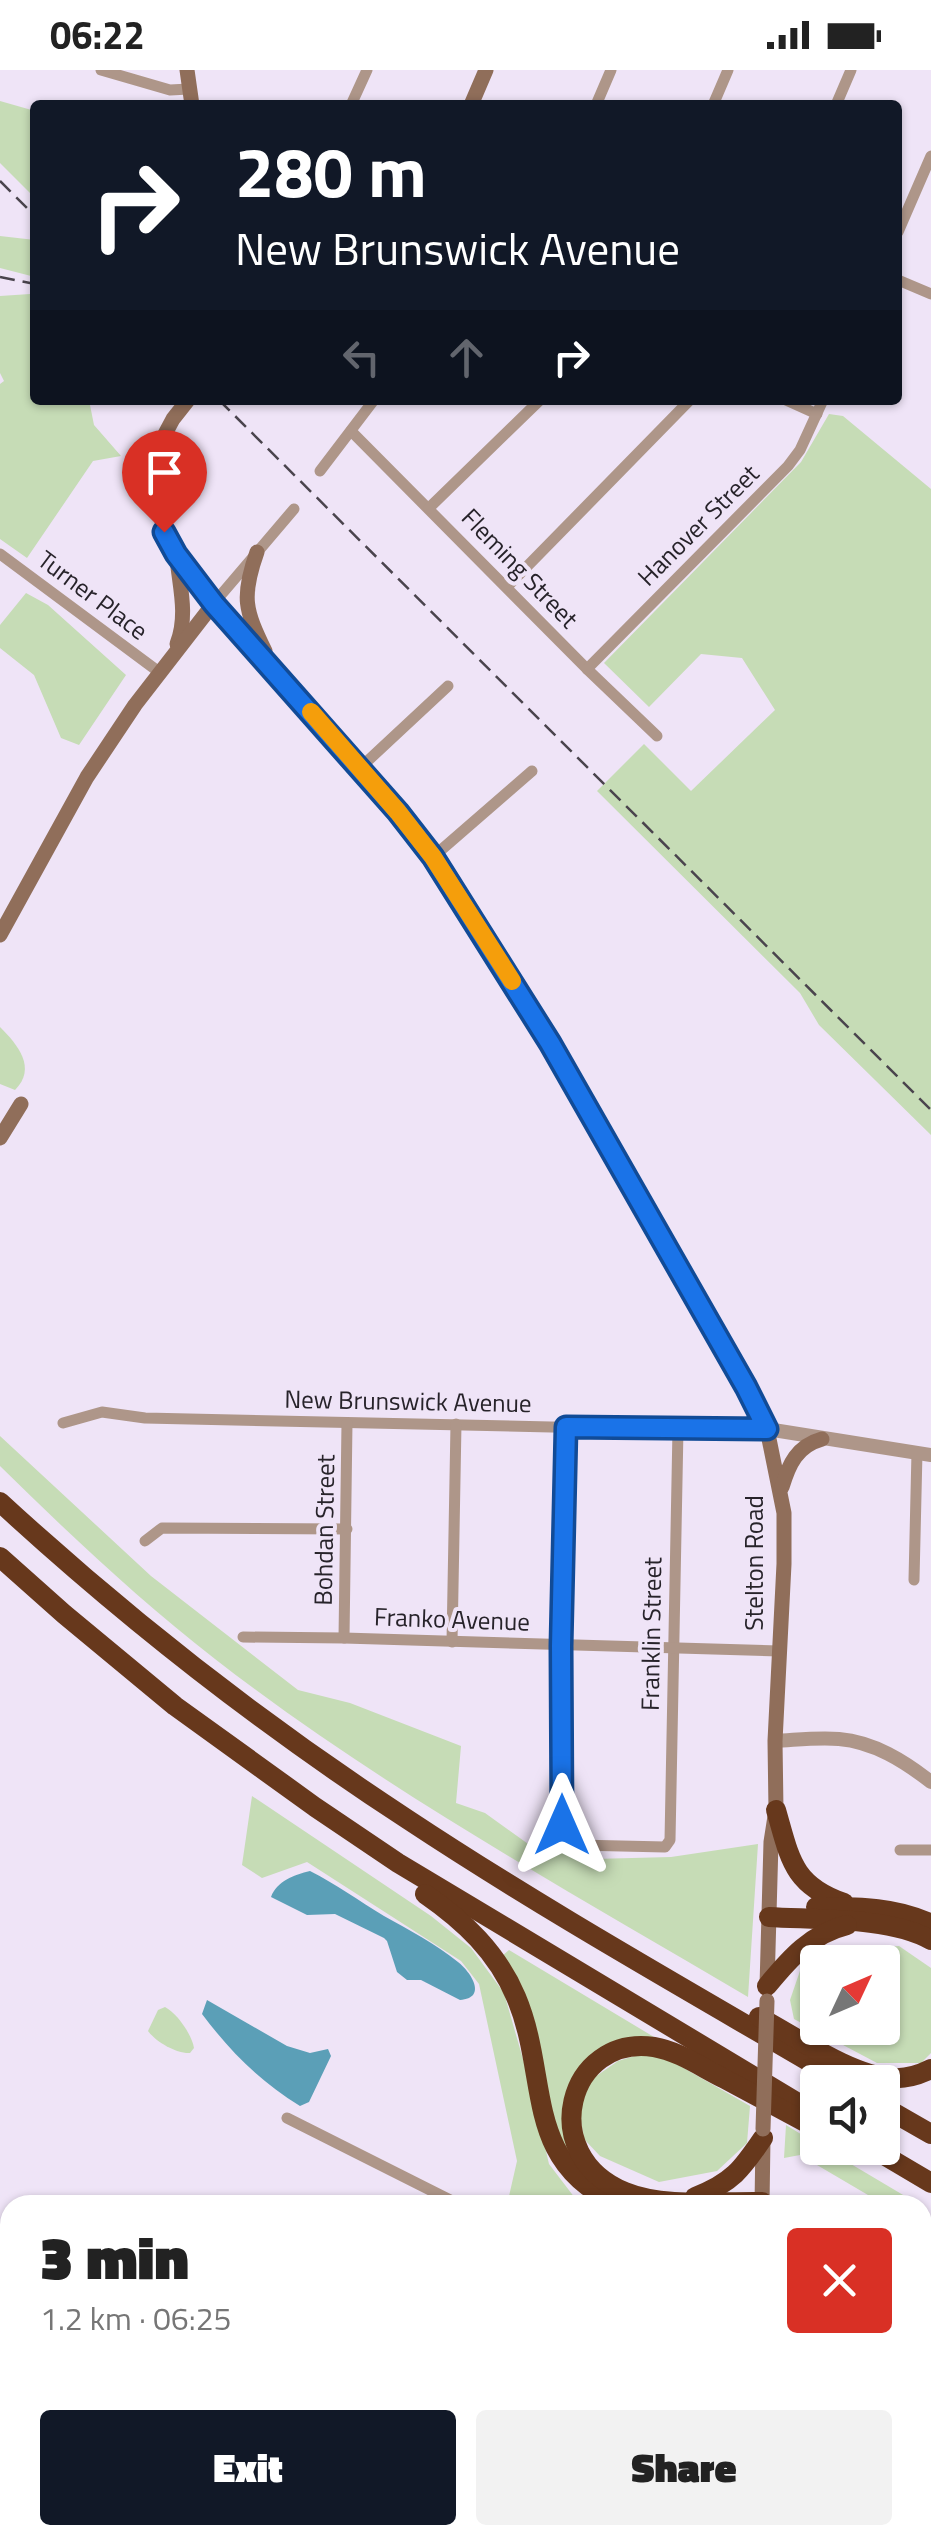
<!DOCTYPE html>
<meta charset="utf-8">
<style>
:root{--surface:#fff;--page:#f2f2f2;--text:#222;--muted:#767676;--accent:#111827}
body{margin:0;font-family:"Titillium Web",sans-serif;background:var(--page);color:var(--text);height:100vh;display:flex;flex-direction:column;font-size:38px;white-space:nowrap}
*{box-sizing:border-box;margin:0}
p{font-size:32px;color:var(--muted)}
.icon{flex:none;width:55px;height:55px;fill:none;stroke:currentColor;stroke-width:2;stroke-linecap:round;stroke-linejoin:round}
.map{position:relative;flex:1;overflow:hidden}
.sheet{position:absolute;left:0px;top:2125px;width:932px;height:350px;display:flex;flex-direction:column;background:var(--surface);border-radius:30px 30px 0 0;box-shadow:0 2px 8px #0004}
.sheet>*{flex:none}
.hud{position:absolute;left:30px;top:30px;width:872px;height:305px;border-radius:10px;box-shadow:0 2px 8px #0004;background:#111827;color:#fff;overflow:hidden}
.needle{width:65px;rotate:46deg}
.controls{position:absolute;left:800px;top:1875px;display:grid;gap:20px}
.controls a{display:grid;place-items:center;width:100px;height:100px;border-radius:10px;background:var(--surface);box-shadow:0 2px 8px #0004;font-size:50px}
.pin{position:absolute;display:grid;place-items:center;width:85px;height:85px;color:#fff;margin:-102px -42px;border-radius:50% 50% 50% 0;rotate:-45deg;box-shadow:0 0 10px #0007}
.pin .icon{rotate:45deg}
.me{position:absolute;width:110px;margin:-55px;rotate:0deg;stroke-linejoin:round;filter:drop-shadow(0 0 8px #0008)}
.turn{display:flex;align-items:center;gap:35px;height:210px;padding:0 40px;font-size:45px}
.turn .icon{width:130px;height:130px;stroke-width:2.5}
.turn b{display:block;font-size:70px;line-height:85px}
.lanes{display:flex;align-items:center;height:95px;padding:0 40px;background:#0003;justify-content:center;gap:50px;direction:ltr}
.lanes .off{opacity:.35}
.round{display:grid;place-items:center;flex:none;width:105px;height:105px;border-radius:10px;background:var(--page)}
.headline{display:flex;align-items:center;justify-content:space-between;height:170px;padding:0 40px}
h1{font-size:60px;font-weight:800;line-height:75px}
.primary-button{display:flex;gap:20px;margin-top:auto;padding:20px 40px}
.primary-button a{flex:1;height:115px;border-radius:10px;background:var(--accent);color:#fff;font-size:40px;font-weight:800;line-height:115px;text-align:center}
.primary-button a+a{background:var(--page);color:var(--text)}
.status{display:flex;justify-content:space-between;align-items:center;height:70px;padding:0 50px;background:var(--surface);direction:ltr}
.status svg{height:28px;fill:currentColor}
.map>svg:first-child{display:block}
</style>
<div class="status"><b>06:22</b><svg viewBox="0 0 49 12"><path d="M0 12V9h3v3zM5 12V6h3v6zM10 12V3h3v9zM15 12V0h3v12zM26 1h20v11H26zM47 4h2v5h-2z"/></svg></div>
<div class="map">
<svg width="931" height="2475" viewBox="0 0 931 2475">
<rect width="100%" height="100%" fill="#efe4f7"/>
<g fill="#c6dcb6" fill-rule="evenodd">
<polygon points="0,31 35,41 35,128 0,93"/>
<polygon points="0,166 35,170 35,207 0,198"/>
<polygon points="30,224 35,225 35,330 89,330 94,355 121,386 93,391 27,488 0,469 0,314 4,311 0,303 0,226"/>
<polygon points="829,344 843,346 931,419 931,1065 819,955 800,923 597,721 644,674 691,721 775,640 742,588 701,584 649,637 604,593 801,392"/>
<polygon points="26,523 48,535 126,605 79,675 61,668 34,605 0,578 0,555"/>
<path d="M0,957C18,975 37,998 15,1020L0,1014Z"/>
<path d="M0,1366L151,1506L298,1620L350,1633L461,1676L456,1733L485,1743L531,1776L593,1789L671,1787L758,1774L748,1927C567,1820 381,1718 215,1589C139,1530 68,1463 0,1396Z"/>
<polygon points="252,1726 431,1846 471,1878 504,1923 531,2017 549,2094 578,2132 586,2135 507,2135 517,2091 479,1914 461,1891 307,1792 262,1808 242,1795"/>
<path d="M899,1876L931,1898V1983L921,1993H877L794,1949L790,1930L802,1895L826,1882ZM818,1892H882V1958H818Z"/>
<polygon points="509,1880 659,1970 589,1990 573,2090 551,2058 502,1886"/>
<path d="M165,1937C177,1943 192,1965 194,1978L190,1983C177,1984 156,1972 148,1961L158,1940Z"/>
<polygon points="641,1984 661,1985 750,2036 747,2073 717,2101 659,2112 600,2086 584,2069 579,2039 592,2009 618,1991"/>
<polygon points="786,2055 817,2074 818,2078 824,2078 920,2135 885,2135 800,2085 784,2088"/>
</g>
<g fill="#5b9fb7">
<path d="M310,1801C336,1814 359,1831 384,1846C409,1860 436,1874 458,1892C471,1902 488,1928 460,1930L421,1910H407L397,1902L387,1871L384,1868L335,1844L307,1845L271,1827C277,1811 294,1805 310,1801Z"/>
<path d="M207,1930L287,1976L310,1983L328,1979L331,1986L309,2032L300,2036C259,2011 230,1981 202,1944Z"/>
</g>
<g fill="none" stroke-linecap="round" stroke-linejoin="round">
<g stroke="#ae9689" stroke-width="11">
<polyline points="101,0 170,20 189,19"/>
<polyline points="351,35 367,0"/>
<polyline points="596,35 611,0"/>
<polyline points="713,35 728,0"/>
<polyline points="836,35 851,0"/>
<polyline points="898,162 931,86"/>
<polyline points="898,210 931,224"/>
<polyline points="786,330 817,344"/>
<polyline points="351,361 587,599 657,666"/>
<polyline points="320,401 374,330"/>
<polyline points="429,438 540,330"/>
<polyline points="0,484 159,602"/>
<polyline points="507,517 690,330"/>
<polyline points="214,533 294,439"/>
<polyline points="587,599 788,396 800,380 823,330"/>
<polyline points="360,698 448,616"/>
<polyline points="433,787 532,701"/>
<polyline points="63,1353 102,1342 145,1348 551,1357 767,1359"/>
<polyline points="565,1357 561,1575 563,1771 577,1775 665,1777 670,1770 678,1359"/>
<polyline points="145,1471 162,1458 347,1459"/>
<polyline points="914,1510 917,1382"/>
<polyline points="243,1567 344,1568 779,1581"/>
<polyline points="344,1568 347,1353"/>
<polyline points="452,1572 456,1354"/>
<polyline points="900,1780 931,1780"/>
<polyline points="287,2048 460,2135"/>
<polyline points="922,2342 931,2344"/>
</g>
<g stroke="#ae9689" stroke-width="14">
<polyline points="767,1359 931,1385"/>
<path d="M775,1671C796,1670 818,1667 839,1669C874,1672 904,1691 931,1712"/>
</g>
<g stroke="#906e5a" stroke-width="15">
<polyline points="187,0 192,35"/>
<polyline points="471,35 486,0"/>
<polyline points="188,330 173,349 165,364 158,387 155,411 164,462 176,485 214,533 398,742 433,787 550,973 746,1317 767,1359 784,1443 784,1494 775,1671 776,1740 771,1772 767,1916"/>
<path d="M257,482C241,527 245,540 265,581"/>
<path d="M177,489C180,518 188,546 177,574"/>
<polyline points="0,865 87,707 135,635 214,533"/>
<polyline points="0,1068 21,1034"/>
<path d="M782,1417C789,1394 797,1376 822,1369"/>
<polyline points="762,2135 763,2068"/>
<polyline points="0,2370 10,2379"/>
<polyline points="0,2397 10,2406"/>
<polyline points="96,2465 117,2475"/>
<polyline points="153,2465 188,2475"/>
<polyline points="661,2475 666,2465"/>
<polyline points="684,2475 689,2465"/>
</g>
<g stroke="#67381c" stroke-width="20">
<path d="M0,1432C127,1549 263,1655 407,1749C549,1843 698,1926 844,2012"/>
<polyline points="0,1487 64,1544 175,1636 315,1737 398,1793 818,2045"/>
<path d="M776,1740C790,1788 792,1815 844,1833"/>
<path d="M425,1824C464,1851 497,1882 516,1927C550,2007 522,2090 616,2133"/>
<path d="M816,1837C854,1837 896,1836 931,1854"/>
<path d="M769,1847C817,1850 890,1847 931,1870"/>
<path d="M767,1916C790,1888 811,1864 847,1855"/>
<path d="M759,1947C795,1966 853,2007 893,2008C907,2009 919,2005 931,1999"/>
<polyline points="882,2036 931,2064"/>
<polyline points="872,2078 931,2113"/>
<path d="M695,2127C732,2113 742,2099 763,2068"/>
<path d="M762,2132C721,2131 663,2138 625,2122C535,2085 568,1964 654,1977C678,1981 701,1997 723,2008C755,2025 786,2042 818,2059"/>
</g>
<g stroke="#4a444d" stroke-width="2.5" stroke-dasharray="15 8" stroke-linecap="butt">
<polyline points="0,111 35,146"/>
<polyline points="0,207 35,214"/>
<polyline points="219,330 931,1040"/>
</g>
<polyline stroke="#906e5a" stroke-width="15" points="763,2059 767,1931"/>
</g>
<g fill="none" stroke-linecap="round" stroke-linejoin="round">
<g stroke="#114b97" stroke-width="25">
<polyline id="route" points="164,462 176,484 214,534 398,742 433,787 550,973 746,1317 767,1359 566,1357 561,1576 562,1755"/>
</g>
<use href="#route" stroke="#1a73e8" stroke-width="18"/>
<polyline stroke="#f59e0b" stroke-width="18" points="311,642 398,742 433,787 512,911"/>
</g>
<g text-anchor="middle" stroke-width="8" stroke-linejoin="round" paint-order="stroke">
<g font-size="25" fill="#27232a" stroke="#efe4f7">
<text transform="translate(698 455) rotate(-45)" y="9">Hanover Street</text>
<text transform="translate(520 498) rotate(46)" y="9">Fleming Street</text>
<text transform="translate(93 525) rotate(37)" y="9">Turner Place</text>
<text transform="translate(408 1331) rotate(1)" y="9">New Brunswick Avenue</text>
<text transform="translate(324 1460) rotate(-89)" y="9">Bohdan Street</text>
<text transform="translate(754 1493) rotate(-90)" y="9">Stelton Road</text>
<text transform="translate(452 1549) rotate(2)" y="9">Franko Avenue</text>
<text transform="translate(651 1564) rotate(-89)" y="9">Franklin Street</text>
</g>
</g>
</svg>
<div class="controls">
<a><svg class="needle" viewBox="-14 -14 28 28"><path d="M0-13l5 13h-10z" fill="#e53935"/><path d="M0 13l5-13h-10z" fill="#767676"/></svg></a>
<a><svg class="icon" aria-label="sound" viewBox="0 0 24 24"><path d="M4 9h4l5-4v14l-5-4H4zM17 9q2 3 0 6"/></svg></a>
</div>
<div class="pin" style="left:164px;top:462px;background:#d93025"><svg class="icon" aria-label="arrive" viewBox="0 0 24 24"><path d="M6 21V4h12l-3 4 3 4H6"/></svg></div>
<svg class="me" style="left:562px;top:1755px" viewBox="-20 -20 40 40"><path d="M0-17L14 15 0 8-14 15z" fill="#1a73e8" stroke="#fff" stroke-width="4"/></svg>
<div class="hud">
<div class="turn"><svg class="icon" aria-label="right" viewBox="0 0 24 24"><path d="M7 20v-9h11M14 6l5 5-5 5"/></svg><div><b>280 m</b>New Brunswick Avenue</div></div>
<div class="lanes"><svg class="icon off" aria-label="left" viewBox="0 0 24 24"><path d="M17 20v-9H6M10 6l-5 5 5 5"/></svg><svg class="icon off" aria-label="ahead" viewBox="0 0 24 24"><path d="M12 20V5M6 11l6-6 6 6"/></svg><svg class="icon" aria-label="right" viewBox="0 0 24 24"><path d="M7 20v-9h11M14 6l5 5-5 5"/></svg></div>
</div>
<section class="sheet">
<div class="headline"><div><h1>3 min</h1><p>1.2 km · 06:25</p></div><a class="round" style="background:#d93025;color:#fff"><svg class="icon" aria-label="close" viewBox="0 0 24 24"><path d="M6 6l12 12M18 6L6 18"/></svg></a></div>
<div class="primary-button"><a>Exit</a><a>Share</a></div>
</section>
</div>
